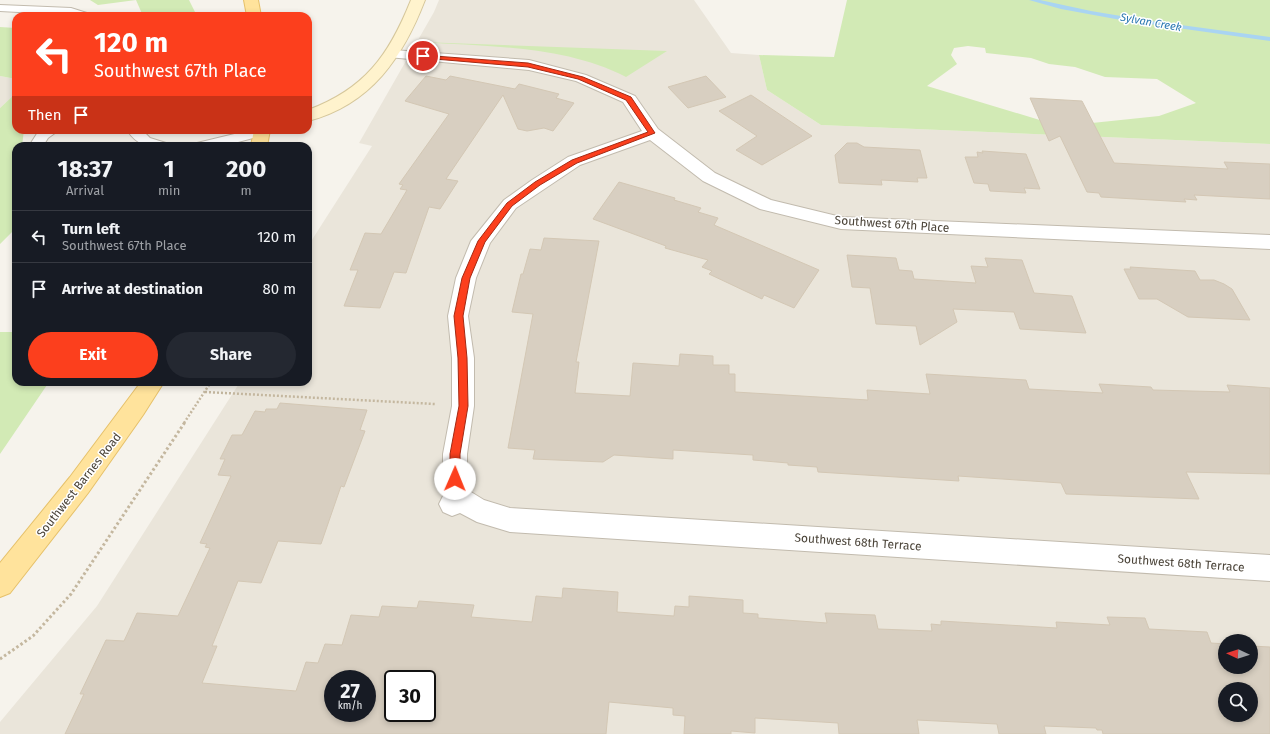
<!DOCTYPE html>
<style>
:root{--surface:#171b24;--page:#242831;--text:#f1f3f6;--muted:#9ea1a6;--line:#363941;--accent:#fc3f1d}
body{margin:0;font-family:"Fira Sans",sans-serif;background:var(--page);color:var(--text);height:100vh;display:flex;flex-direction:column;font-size:15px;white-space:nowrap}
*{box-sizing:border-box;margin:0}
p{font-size:13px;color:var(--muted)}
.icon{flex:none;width:22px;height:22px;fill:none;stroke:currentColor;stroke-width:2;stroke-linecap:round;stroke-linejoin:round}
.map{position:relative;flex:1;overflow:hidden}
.panel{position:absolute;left:12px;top:142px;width:300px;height:244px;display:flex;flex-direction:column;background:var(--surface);border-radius:12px;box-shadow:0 2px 6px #0003}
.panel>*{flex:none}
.guide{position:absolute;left:12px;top:12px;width:300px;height:122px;border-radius:12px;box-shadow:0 2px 6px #0003;background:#fc3f1d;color:#fff;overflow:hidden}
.needle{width:26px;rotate:274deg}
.fabs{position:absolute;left:1218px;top:634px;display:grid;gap:8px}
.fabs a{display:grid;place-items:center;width:40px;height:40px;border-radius:50%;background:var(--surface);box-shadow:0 2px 6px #0003;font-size:20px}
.speed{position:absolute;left:324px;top:670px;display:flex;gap:8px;font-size:20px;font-weight:700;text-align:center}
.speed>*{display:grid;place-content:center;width:52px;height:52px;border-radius:50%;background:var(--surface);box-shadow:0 2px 6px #0003;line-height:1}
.speed small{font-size:10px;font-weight:400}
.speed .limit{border:2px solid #111;border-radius:6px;background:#fff;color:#111}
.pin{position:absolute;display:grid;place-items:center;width:34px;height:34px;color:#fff;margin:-17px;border:2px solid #fff;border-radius:50%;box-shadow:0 1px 4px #0007}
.me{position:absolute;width:44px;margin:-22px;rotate:1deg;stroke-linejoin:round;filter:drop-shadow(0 0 3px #0008)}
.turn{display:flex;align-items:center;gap:14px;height:84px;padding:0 16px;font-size:18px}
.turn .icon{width:52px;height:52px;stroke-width:2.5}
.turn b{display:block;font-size:28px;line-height:34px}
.then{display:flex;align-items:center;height:38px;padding:0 16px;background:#0003;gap:8px;font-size:15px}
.eta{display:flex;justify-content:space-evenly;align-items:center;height:68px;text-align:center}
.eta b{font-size:24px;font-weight:700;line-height:28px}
.cta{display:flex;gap:8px;margin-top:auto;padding:8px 16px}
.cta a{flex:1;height:46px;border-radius:24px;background:var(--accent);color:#fff;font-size:16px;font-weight:700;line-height:46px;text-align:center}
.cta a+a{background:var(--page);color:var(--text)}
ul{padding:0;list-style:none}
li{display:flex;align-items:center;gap:12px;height:52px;padding:0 16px;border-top:1px solid var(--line)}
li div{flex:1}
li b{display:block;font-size:15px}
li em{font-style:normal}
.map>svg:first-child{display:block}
</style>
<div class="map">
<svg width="1270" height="734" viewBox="0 0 1270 734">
<rect width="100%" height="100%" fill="#f6f3ec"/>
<g fill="#eae5da" fill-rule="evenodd">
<path d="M439,0H694L731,53L759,55L767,90L821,125L1270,144V734H0V722L97,606L240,382H308V246L372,146L359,143L434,12ZM1225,641H1251V667H1225ZM333,679H367V713H333ZM393,679H427V713H393ZM1225,689H1251V715H1225Z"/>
<polygon points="0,76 16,79 16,93 0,108"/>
</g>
<g fill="#d2eab5" fill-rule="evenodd">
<polygon points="90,0 189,0 197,16 143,16 136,0 98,5"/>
<path d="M847,0H1270V144L821,125L767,90L759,55L834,57ZM968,46L985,48L986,53L1031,58L1049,64L1075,67L1105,77L1157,79L1196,103L1159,116L1092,123L1043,121L927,86L957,64L951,55L954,48Z"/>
<polygon points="0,27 16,28 16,79 0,76"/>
<path d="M421,42L667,51L626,77C564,45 490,47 421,42Z"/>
<polygon points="16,93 16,130 24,130 22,146 16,146 16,213 14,230 0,244 0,108"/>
<polygon points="0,332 16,332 16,382 49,382 0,454"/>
</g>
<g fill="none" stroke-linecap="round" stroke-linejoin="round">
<polygon fill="#a9d4f2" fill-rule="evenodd" points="1029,0 1040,0 1091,11 1151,21 1270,37 1270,41 1121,20 1061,9"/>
</g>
<g fill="#d8cfc1" stroke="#d3c7b4" fill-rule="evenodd">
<polygon points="426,76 446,80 450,76 515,89 519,84 559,94 556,98 574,103 553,131 544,128 527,131 518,129 503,95 446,179 458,181 440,209 429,207 406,273 394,272 380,308 344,306 358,270 350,270 365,233 381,234 407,190 400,189 403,185 399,184 449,114 405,101"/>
<polygon points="706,76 726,97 688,108 668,87"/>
<polygon points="751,95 812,136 762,165 736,150 757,136 719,111"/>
<polygon points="1030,98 1082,101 1114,163 1228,169 1224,162 1270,164 1270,199 1194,195 1197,200 1184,199 1186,202 1101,197 1099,193 1087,192 1060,136 1049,141"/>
<polygon points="847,143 857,143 864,147 920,150 927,178 917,178 918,182 881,180 882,185 839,183 835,155"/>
<polygon points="982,151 1026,154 1040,189 1024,188 1026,193 990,191 988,184 974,183 965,157 978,157 977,152 983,153"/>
<polygon points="619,182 675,198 674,200 701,208 698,212 718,218 714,225 819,270 794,308 764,295 762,299 709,274 712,271 702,267 708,260 665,248 666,246 593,219"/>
<polygon points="544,238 599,241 576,362 579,362 575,393 630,396 633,363 679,366 680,354 713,356 713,365 729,365 729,374 735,374 735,392 868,400 867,390 930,394 926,374 1026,380 1029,389 1103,393 1099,384 1151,387 1153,390 1230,392 1227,385 1270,388 1270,474 1186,472 1199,499 1066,494 1061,483 958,476 959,481 818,472 817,467 788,465 788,463 753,460 753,455 673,450 673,459 614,455 603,462 533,459 535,450 508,448 533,314 512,312 521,274 523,274 530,249 541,250"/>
<polygon points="847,255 896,258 899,270 912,271 914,279 976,283 971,266 988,267 985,258 1022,260 1034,293 1072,296 1086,333 1020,329 1014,312 953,309 957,322 920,345 916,326 876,324 870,288 852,287"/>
<polygon points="1130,267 1195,271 1200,280 1214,280 1224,284 1232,289 1250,320 1188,317 1157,299 1139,299 1124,269 1131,269"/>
<path d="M280,403L367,410L360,430L365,431L344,487L341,486L321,544L278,541L261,583L238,581L212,646H217L202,683L296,691L306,662L318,663L325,644L342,645L351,615L379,617L382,606L417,608L419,601L474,605L471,617L532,622L536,596L562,598L563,588L618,592L617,612L674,616L675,606L689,607V596L743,600V613L758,614V618L827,623L825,613L875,615L878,629L932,631L931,624L941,625V621L1057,628L1056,622L1110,625L1107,617L1145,618L1149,629L1207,632L1211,643L1225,644V667H1251V646L1270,647V734H1103L1102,730H1097L1096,728L1044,726L1046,734H999L997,724L917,720L919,734H839L838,723L755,718V733L731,731V734H684L685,716L673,715V708L609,702L606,734H65L84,694H80L106,640L124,641L137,613L178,616L210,548L205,547L207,544L200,543L231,476L218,475L225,459H220L232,435H242L255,411L265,412L266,409H277ZM333,679H367V713H333ZM393,679H427V713H393ZM1225,689H1251V715H1225Z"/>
</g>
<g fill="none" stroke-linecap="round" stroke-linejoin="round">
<g stroke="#c2bbae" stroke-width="2">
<g id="lane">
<polygon points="0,5 71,8 90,14 92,16 0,11"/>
<polygon points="42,130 59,130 48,138 43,146 29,146 38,132"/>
<path d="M127,130H142L150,138L166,143L168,146C149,146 139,148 127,130Z"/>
<polygon points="251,130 270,131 268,134 223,146 195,146 197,143"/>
</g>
</g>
<g stroke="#c2bbae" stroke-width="2">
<polygon id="street" points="393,50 529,60 586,75 635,96 658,129 715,173 771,200 841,217 1270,235 1270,249 841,229 760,209 703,181 650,140 580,165 516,208 490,243 476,278 468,316 474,358 474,406 467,454 467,479 471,492 484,500 510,508 1270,555 1270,581 510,532 477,522 460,513 452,516 443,512 439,504 443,496 446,494 443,479 443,454 452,406 452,358 448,316 456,278 471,241 504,200 532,180 568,157 642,131 623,102 576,81 529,70 388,57 386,54 388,51"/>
</g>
<g stroke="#d6c79b" stroke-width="2">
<path id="secondary" d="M411,0H425C403,57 371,105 308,121V110C365,89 389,55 411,0Z"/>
</g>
<g stroke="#e6c16a" stroke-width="2">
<g id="primary">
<polygon points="244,0 258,0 261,16 247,16"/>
<polygon points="254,130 270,130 267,146 251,146"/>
<polygon points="141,382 164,382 143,415 88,493 10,593 0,597 0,563 70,477"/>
</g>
</g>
<g stroke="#c4b79f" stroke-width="2.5" stroke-dasharray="2 2" stroke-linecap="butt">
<polyline points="205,392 435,404"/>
<polyline points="184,423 211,382"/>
</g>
<polyline stroke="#c4b79f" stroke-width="3" stroke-dasharray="2.5 2.5" stroke-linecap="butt" points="0,659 33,636 71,594 185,422"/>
<use href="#lane" fill="#fff" fill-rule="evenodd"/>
<use href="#street" fill="#fff" fill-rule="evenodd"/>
<use href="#secondary" fill="#fff3cd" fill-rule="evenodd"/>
<use href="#primary" fill="#ffe39c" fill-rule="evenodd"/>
</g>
<polygon fill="#fc3f1d" stroke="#a42913" points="421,55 528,63 583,77 631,97 655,133 577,163 540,185 512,206 485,242 470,278 463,316 467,358 468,406 460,454 460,479 458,482 455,483 451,482 450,479 450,454 459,406 458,358 454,316 462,278 478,241 507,203 535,182 572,160 648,132 626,100 578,79 528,67 423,58 421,58"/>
<g text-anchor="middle" stroke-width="3" stroke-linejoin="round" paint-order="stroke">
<g font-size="11" font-style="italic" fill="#2e7ab2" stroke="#fff">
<text transform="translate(1151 22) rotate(10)" y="4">Sylvan Creek</text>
</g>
<g font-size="12" fill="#4b4439" stroke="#fff">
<text transform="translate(892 224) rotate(4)" y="4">Southwest 67th Place</text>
<text transform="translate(79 485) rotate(-52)" y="4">Southwest Barnes Road</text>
<text transform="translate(858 542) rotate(4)" y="4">Southwest 68th Terrace</text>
<text transform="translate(1181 563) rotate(4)" y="4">Southwest 68th Terrace</text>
</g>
</g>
</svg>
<div class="fabs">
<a><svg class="needle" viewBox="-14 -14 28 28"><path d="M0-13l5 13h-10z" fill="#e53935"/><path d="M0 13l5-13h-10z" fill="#9ea1a6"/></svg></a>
<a><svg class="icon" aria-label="search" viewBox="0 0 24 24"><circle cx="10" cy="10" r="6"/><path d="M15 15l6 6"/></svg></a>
</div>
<div class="speed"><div>27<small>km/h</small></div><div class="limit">30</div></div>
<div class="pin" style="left:423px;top:56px;background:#d93025"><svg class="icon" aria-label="arrive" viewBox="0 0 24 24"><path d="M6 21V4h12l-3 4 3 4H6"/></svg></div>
<svg class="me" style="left:455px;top:479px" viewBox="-20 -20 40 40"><circle r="19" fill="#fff"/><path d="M0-13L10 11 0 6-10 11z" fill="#fc3f1d"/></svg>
<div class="guide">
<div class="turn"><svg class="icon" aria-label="left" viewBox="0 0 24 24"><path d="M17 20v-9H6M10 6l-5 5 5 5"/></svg><div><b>120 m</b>Southwest 67th Place</div></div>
<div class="then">Then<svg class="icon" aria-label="arrive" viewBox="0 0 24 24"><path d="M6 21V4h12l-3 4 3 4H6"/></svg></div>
</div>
<section class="panel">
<div class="eta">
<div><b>18:37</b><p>Arrival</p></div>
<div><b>1</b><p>min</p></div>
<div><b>200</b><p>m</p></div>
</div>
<ul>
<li><svg class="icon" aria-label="left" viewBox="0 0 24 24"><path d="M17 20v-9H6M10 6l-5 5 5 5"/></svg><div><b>Turn left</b><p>Southwest 67th Place</p></div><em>120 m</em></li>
<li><svg class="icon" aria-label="arrive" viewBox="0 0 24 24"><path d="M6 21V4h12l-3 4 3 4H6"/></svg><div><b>Arrive at destination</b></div><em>80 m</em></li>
</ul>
<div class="cta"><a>Exit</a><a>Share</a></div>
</section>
</div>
